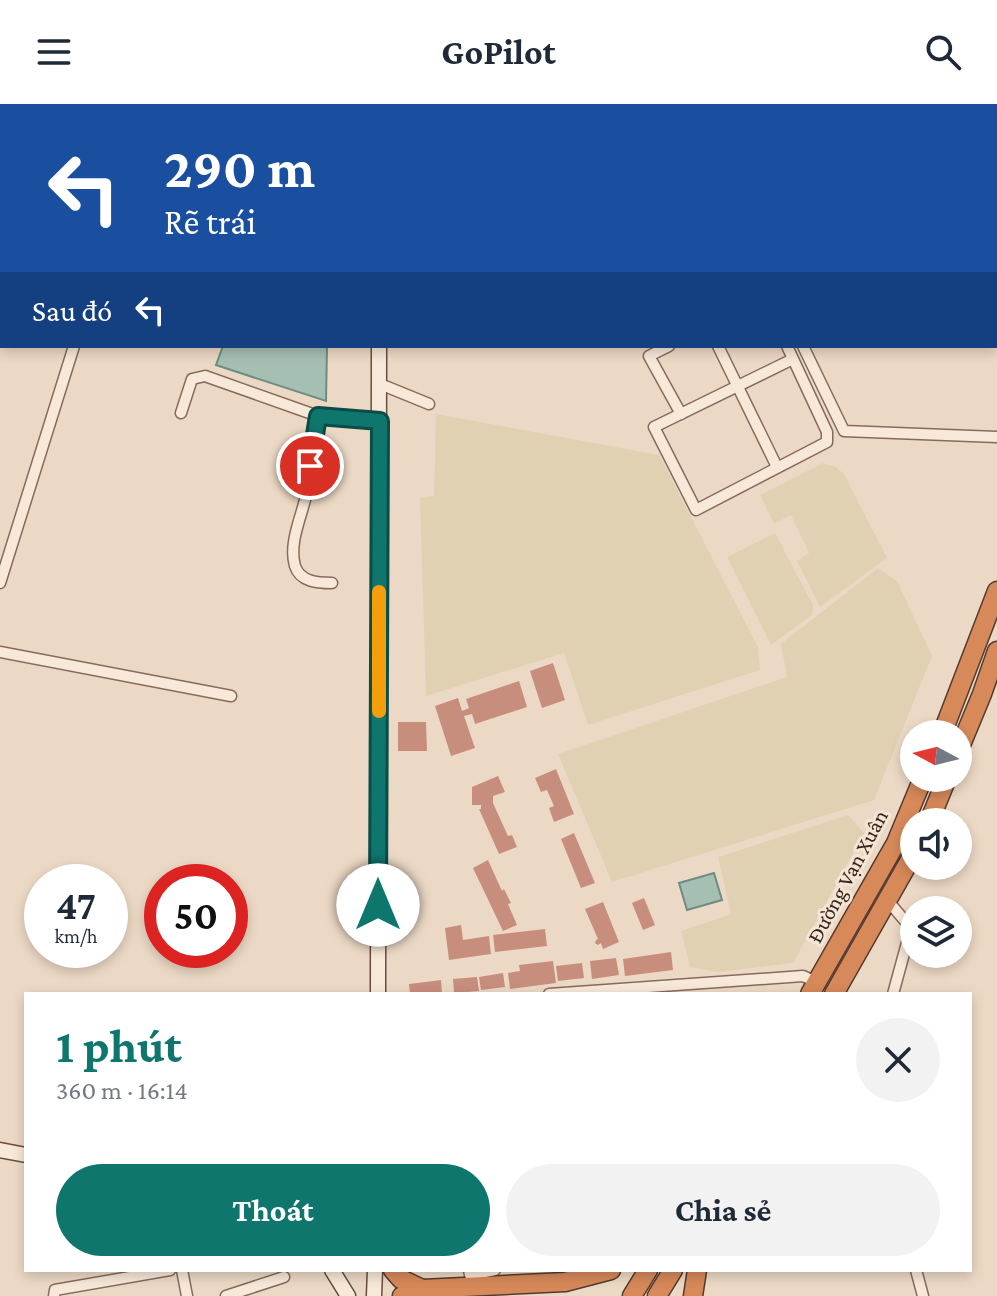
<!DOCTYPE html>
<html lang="vi">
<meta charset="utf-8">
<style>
:root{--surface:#fff;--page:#f2f2f3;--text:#1f2937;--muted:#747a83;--accent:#0f766e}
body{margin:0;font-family:"Crimson Pro",serif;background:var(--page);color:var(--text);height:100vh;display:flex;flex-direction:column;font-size:30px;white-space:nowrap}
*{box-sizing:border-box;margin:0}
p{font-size:26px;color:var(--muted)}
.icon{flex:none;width:44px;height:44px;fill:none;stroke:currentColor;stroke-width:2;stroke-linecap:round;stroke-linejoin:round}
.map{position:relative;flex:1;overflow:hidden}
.drawer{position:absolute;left:24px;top:888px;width:948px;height:280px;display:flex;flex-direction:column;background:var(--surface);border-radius:0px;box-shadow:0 4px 12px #0003}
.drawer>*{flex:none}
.hud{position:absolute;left:0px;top:0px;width:998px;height:244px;box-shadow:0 4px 12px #0003;background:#1a4fa0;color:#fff;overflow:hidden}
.needle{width:52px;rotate:277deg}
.buttons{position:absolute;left:900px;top:616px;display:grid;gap:16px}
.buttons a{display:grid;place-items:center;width:72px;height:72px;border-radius:50%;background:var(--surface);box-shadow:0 4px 12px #0003;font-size:40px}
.speed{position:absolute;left:24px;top:760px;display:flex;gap:16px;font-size:40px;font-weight:700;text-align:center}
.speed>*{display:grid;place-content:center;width:104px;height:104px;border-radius:50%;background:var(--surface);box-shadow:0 4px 12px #0003;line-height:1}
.speed small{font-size:20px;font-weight:400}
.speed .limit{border:12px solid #d22;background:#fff;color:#111}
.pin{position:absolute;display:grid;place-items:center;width:68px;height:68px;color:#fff;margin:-34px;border:4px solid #fff;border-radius:50%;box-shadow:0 2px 8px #0007}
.me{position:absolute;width:88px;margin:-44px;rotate:0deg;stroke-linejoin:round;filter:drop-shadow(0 0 6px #0008)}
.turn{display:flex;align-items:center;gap:28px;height:168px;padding:0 32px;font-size:36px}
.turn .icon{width:104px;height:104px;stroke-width:2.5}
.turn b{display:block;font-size:56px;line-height:68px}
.then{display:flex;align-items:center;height:76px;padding:0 32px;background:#0003;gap:16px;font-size:30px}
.round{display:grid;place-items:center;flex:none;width:84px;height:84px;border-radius:42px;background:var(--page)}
.overview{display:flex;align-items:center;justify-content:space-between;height:136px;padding:0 32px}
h1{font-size:48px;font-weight:700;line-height:60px;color:var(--accent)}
.action{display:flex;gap:16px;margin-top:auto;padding:16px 32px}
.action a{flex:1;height:92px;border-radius:48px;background:var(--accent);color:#fff;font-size:32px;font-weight:700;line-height:92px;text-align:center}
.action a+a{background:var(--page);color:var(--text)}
header{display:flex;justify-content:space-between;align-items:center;height:104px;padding:0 32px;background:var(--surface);font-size:36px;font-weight:700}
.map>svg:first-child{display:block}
</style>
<header><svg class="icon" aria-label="menu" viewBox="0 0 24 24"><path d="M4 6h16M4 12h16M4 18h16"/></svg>GoPilot<svg class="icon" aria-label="search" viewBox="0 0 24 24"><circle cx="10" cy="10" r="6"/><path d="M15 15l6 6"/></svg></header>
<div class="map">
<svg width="997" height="1192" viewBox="0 0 997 1192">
<rect width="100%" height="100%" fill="#ecd9c5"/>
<g fill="#e1d1b3">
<polygon points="436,310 659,351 758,543 760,566 588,621 564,549 426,592 420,394 434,392"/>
<polygon points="823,359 836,363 844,370 887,454 820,503 797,457 809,449 791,411 774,420 760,391"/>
<polygon points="775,429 813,501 812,511 771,541 727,453"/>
<polygon points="878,464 897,477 932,552 874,696 612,778 558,650 787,573 781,540"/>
<polygon points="848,711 864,729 793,859 718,868 690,863 681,827 731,810 718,753"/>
</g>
<g fill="#a6bfb3" stroke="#6e8d80" stroke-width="2">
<polygon points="223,242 327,242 326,297 216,261"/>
<polygon points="714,769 722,796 687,806 679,779"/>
</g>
<g fill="#c88e7d">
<polygon points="553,559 565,596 542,604 530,567"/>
<polygon points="519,577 527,603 475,620 472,610 464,612 475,644 451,652 435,602 458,594 462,607 469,604 466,595"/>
<polygon points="398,618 426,618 427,647 398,647"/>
<polygon points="556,665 574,710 554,718 549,704 554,702 547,686 541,688 535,674"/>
<polygon points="498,672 505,688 493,692 493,699 508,732 512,731 517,743 499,750 479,705 481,705 481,701 472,701 472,683"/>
<polygon points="574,729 595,779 581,784 561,735"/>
<polygon points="488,756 502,787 504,785 511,799 508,800 517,821 503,827 473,764"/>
<polygon points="644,794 655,821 643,826 632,799"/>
<polygon points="603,798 619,838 603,845 601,839 598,841 595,839 596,836 598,835 585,805"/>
<polygon points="461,821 463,836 489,832 491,850 449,856 445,824"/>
<polygon points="545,825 547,842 495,848 493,831"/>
<polygon points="671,848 673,866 625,872 623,855"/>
<polygon points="616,854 619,871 592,875 590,857"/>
<polygon points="553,857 556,879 510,885 508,869 520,867 519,861"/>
<polygon points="582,859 584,874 558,877 556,862"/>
<polygon points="503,869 505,883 481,886 479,873"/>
<polygon points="477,873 479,887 454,889 453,875"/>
<polygon points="441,876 442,890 410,890 409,880"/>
</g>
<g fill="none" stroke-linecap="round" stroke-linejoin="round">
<g stroke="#866b5c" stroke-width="13">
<g id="street">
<polyline points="612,0 613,2"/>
<polyline points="920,0 920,2"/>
<polyline points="442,2 442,0"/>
<polyline points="500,2 501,0"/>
<polyline points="683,2 685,0"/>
<polyline points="0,56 2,56"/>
<polyline points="669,242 649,252 681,310"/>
<polyline points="718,242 777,363"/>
<polyline points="787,242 827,328 827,338 696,406 654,323 793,255"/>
<polyline points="803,242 844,327 997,333"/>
<polyline points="380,280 429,300"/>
<polyline points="181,309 192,275 205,272 318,312 380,317"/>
<path d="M318,312C314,337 311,362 307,387C303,410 288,438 295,462C300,478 318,479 332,479"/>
<polyline points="0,479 74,242"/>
<polyline points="0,548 231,592"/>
<polyline points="888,797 911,824 893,890"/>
<polyline points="549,890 803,872 816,878"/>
<polyline points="182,1166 187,1192"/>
<polyline points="469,1166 470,1171 495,1166"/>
<polyline points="916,1166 923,1192"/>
<polyline points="54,1192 55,1186 170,1166"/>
<polyline points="226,1192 284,1173"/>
</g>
</g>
<g stroke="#684c3f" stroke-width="17">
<g id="secondary">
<polyline points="368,0 368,2"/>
<polyline points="215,2 216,0"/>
<polyline points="0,175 2,175"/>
<polyline points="378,890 379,242"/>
<polyline points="0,1046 26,1051"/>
<polyline points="332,1166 348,1192"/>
<polyline points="374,1192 375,1166"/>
</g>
</g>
<g stroke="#543a30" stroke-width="21">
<g id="highway">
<polyline points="942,630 997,487"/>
<polyline points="958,648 982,590 997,547"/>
<polyline points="929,718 947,674"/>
<polyline points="810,890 896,739 923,674"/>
<polyline points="834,890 914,749"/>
<polyline points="393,1166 401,1175 422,1185"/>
<polyline points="402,1192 422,1185 565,1178 611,1166"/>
<polyline points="632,1192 648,1166"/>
<polyline points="657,1192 673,1166"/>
<polyline points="693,1192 697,1166"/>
</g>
</g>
<use href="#street" stroke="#f7e8d8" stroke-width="10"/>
<use href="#secondary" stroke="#f7e8d8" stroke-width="14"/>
<use href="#highway" stroke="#d7895a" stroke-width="18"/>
</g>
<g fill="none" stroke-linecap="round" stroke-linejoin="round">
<g stroke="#0a4d48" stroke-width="20">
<polyline id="route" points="310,362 318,312 380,317 378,801"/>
</g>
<use href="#route" stroke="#0f766e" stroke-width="14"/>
<polyline stroke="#f59e0b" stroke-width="14" points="379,607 379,488"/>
</g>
<g text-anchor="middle" stroke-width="6" stroke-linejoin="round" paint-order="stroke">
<g font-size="22" fill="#37261f" stroke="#f4e5d4">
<text transform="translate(847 772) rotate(-62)" y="8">Đường Vạn Xuân</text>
</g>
</g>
</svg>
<div class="buttons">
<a><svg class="needle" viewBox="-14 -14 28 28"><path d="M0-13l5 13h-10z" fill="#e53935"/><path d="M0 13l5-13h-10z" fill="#747a83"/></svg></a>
<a><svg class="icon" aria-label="sound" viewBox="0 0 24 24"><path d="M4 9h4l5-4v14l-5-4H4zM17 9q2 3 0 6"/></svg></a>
<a><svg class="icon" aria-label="layers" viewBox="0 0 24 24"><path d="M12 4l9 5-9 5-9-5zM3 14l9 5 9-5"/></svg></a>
</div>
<div class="speed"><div>47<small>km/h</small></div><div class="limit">50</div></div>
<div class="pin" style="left:310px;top:362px;background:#d93025"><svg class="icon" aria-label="arrive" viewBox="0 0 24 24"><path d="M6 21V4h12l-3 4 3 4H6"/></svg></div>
<svg class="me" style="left:378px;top:801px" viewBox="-20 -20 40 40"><circle r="19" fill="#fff"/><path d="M0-13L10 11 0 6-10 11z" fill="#0f766e"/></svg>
<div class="hud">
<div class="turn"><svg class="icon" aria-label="left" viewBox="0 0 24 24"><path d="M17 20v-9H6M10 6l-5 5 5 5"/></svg><div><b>290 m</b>Rẽ trái</div></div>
<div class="then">Sau đó<svg class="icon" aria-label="left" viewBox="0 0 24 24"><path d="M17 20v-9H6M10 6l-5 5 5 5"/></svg></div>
</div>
<section class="drawer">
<div class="overview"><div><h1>1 phút</h1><p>360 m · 16:14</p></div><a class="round"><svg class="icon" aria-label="close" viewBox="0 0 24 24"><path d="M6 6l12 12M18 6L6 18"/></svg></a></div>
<div class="action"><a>Thoát</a><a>Chia sẻ</a></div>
</section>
</div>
